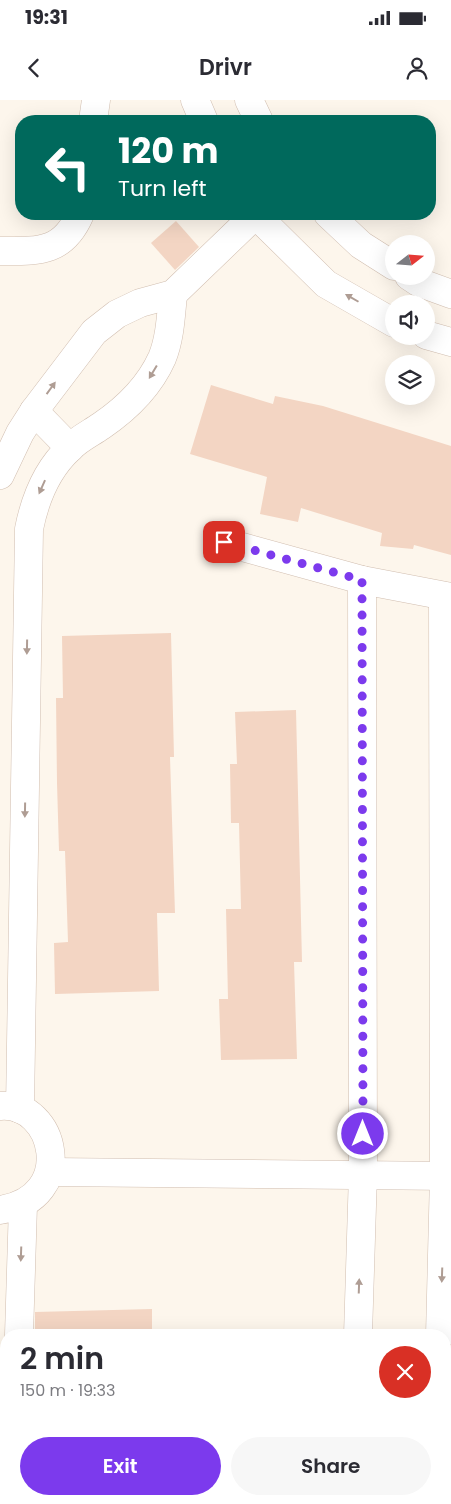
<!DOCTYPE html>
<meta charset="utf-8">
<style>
:root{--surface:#fff;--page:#f7f7f7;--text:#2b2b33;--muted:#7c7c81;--accent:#7c3aed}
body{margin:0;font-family:Poppins,sans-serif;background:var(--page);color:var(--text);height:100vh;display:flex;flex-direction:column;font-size:19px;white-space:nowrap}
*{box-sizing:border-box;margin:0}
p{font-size:16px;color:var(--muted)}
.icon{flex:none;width:28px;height:28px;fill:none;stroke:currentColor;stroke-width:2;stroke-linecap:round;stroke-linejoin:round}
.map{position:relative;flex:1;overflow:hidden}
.sheet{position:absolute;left:0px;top:1229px;width:451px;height:176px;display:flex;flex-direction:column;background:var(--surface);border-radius:20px 20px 0 0;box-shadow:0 5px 20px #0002}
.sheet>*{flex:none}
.guide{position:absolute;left:15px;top:15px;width:421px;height:105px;border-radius:20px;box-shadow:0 5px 20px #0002;background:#00695c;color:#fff;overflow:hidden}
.needle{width:32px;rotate:73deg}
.tools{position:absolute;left:385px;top:135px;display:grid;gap:10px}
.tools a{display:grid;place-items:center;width:50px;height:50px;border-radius:50%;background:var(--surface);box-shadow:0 5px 20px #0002;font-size:25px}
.pin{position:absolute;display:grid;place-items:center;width:42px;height:42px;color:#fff;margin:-21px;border-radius:10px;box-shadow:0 2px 8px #0006}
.me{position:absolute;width:55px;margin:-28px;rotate:0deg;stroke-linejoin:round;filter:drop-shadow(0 0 4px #0008)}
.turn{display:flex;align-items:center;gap:18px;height:105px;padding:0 20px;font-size:22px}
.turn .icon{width:65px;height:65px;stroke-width:2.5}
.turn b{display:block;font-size:35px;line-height:42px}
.round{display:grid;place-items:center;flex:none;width:52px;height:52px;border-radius:26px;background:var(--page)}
.head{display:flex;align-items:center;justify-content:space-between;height:85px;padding:0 20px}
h1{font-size:30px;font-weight:600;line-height:38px}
.button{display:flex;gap:10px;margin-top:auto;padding:10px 20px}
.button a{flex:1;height:58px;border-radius:30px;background:var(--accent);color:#fff;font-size:20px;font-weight:600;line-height:58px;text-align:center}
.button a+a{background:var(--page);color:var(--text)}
.status{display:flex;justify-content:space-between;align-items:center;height:35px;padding:0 25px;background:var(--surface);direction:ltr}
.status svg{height:14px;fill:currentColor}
header{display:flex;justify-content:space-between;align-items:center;height:65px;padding:0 20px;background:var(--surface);font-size:22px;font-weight:600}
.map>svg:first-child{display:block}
</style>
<div class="status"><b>19:31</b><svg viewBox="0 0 49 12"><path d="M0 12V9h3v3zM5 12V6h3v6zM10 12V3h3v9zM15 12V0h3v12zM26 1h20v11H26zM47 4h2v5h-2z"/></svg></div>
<header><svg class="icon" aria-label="back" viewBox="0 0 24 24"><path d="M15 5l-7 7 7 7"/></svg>Drivr<svg class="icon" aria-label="person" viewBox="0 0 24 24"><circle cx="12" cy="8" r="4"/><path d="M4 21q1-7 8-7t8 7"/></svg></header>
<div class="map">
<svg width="451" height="1404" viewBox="0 0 451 1404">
<rect width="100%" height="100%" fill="#fdf6ec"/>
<g fill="#f3d5c3">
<polygon points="176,121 199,147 175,170 151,143"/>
<polygon points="211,285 273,304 275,296 323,306 451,346 451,455 414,445 413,449 380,446 382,433 301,408 298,422 260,414 267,377 190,354"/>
<polygon points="171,533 174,657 170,657 175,813 157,813 159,891 55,894 54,843 68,842 65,751 59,751 57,683 56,598 63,598 62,536"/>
<polygon points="296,610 302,862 294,862 297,959 221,960 219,899 228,899 226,809 241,809 239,723 231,723 230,664 237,664 235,612"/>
<polygon points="152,1209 152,1235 35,1235 35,1212"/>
</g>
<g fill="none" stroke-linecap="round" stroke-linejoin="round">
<g stroke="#d1beb0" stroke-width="29">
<g id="minor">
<polyline points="195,0 204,21"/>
<polyline points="249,0 259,21"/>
<polyline points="93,21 96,0"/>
<polyline points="255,114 326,184 394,223"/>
<polyline points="328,114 361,145 394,166"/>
<path d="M0,151C39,151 63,153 80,114"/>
<polyline points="409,176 418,182 451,194"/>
<polyline points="426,235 451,242"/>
<polyline points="34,311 70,348"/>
<polyline points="0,375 20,333 34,311 94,232 117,214 140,203 173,194 255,115"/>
<polyline points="224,442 362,480 451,497"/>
<path d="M0,1006C55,1001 79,1098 0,1110"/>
<path d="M20,1009L29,429C35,399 47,369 70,348C78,339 91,333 101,326C126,309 149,287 162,258C170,239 171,215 173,194"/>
<polyline points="50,1072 451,1076"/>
<polyline points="19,1235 23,1105"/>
<polyline points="358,1235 363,1073 362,480"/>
<polyline points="440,1235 444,1076 443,496"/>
<polyline points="14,1404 14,1399"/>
<polyline points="353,1404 353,1399"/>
<polyline points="435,1404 436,1399"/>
</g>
</g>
<use href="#minor" stroke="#fff" stroke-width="28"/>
</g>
<defs><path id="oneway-solid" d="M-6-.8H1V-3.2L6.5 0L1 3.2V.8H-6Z" transform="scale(1.25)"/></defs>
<g fill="#af9d94">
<use href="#oneway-solid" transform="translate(352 198) rotate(-150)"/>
<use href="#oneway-solid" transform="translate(153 272) rotate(121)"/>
<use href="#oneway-solid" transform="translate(51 288) rotate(-54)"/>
<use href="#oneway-solid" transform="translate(42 387) rotate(114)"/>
<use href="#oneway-solid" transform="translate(27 547) rotate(91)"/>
<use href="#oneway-solid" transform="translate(25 710) rotate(91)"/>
<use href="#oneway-solid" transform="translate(21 1154) rotate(92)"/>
<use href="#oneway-solid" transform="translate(442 1175) rotate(92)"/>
<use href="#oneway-solid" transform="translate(359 1186) rotate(-88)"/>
</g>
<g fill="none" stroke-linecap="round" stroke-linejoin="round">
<polyline stroke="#7c3aed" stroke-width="9" stroke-dasharray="0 16.2" points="224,442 362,480 363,1034"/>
</g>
</svg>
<div class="tools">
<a><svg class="needle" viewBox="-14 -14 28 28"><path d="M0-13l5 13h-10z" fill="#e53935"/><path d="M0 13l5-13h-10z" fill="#7c7c81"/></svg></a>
<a><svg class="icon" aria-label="sound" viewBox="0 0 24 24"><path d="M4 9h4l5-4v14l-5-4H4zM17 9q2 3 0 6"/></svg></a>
<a><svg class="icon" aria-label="layers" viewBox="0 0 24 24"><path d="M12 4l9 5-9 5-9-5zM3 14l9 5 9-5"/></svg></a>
</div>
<div class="pin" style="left:224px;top:442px;background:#d93025"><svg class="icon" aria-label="arrive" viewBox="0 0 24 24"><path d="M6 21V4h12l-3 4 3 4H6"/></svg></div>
<svg class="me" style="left:363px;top:1034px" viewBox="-20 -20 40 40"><circle r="17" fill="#7c3aed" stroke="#fff" stroke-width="3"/><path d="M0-11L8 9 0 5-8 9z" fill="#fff"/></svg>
<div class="guide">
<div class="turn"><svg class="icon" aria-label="left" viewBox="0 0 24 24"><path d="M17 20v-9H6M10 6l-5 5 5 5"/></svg><div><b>120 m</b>Turn left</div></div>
</div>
<section class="sheet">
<div class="head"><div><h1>2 min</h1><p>150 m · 19:33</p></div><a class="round" style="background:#d93025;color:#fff"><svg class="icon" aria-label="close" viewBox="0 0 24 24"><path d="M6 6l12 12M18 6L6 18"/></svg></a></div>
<div class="button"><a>Exit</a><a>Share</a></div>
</section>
</div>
